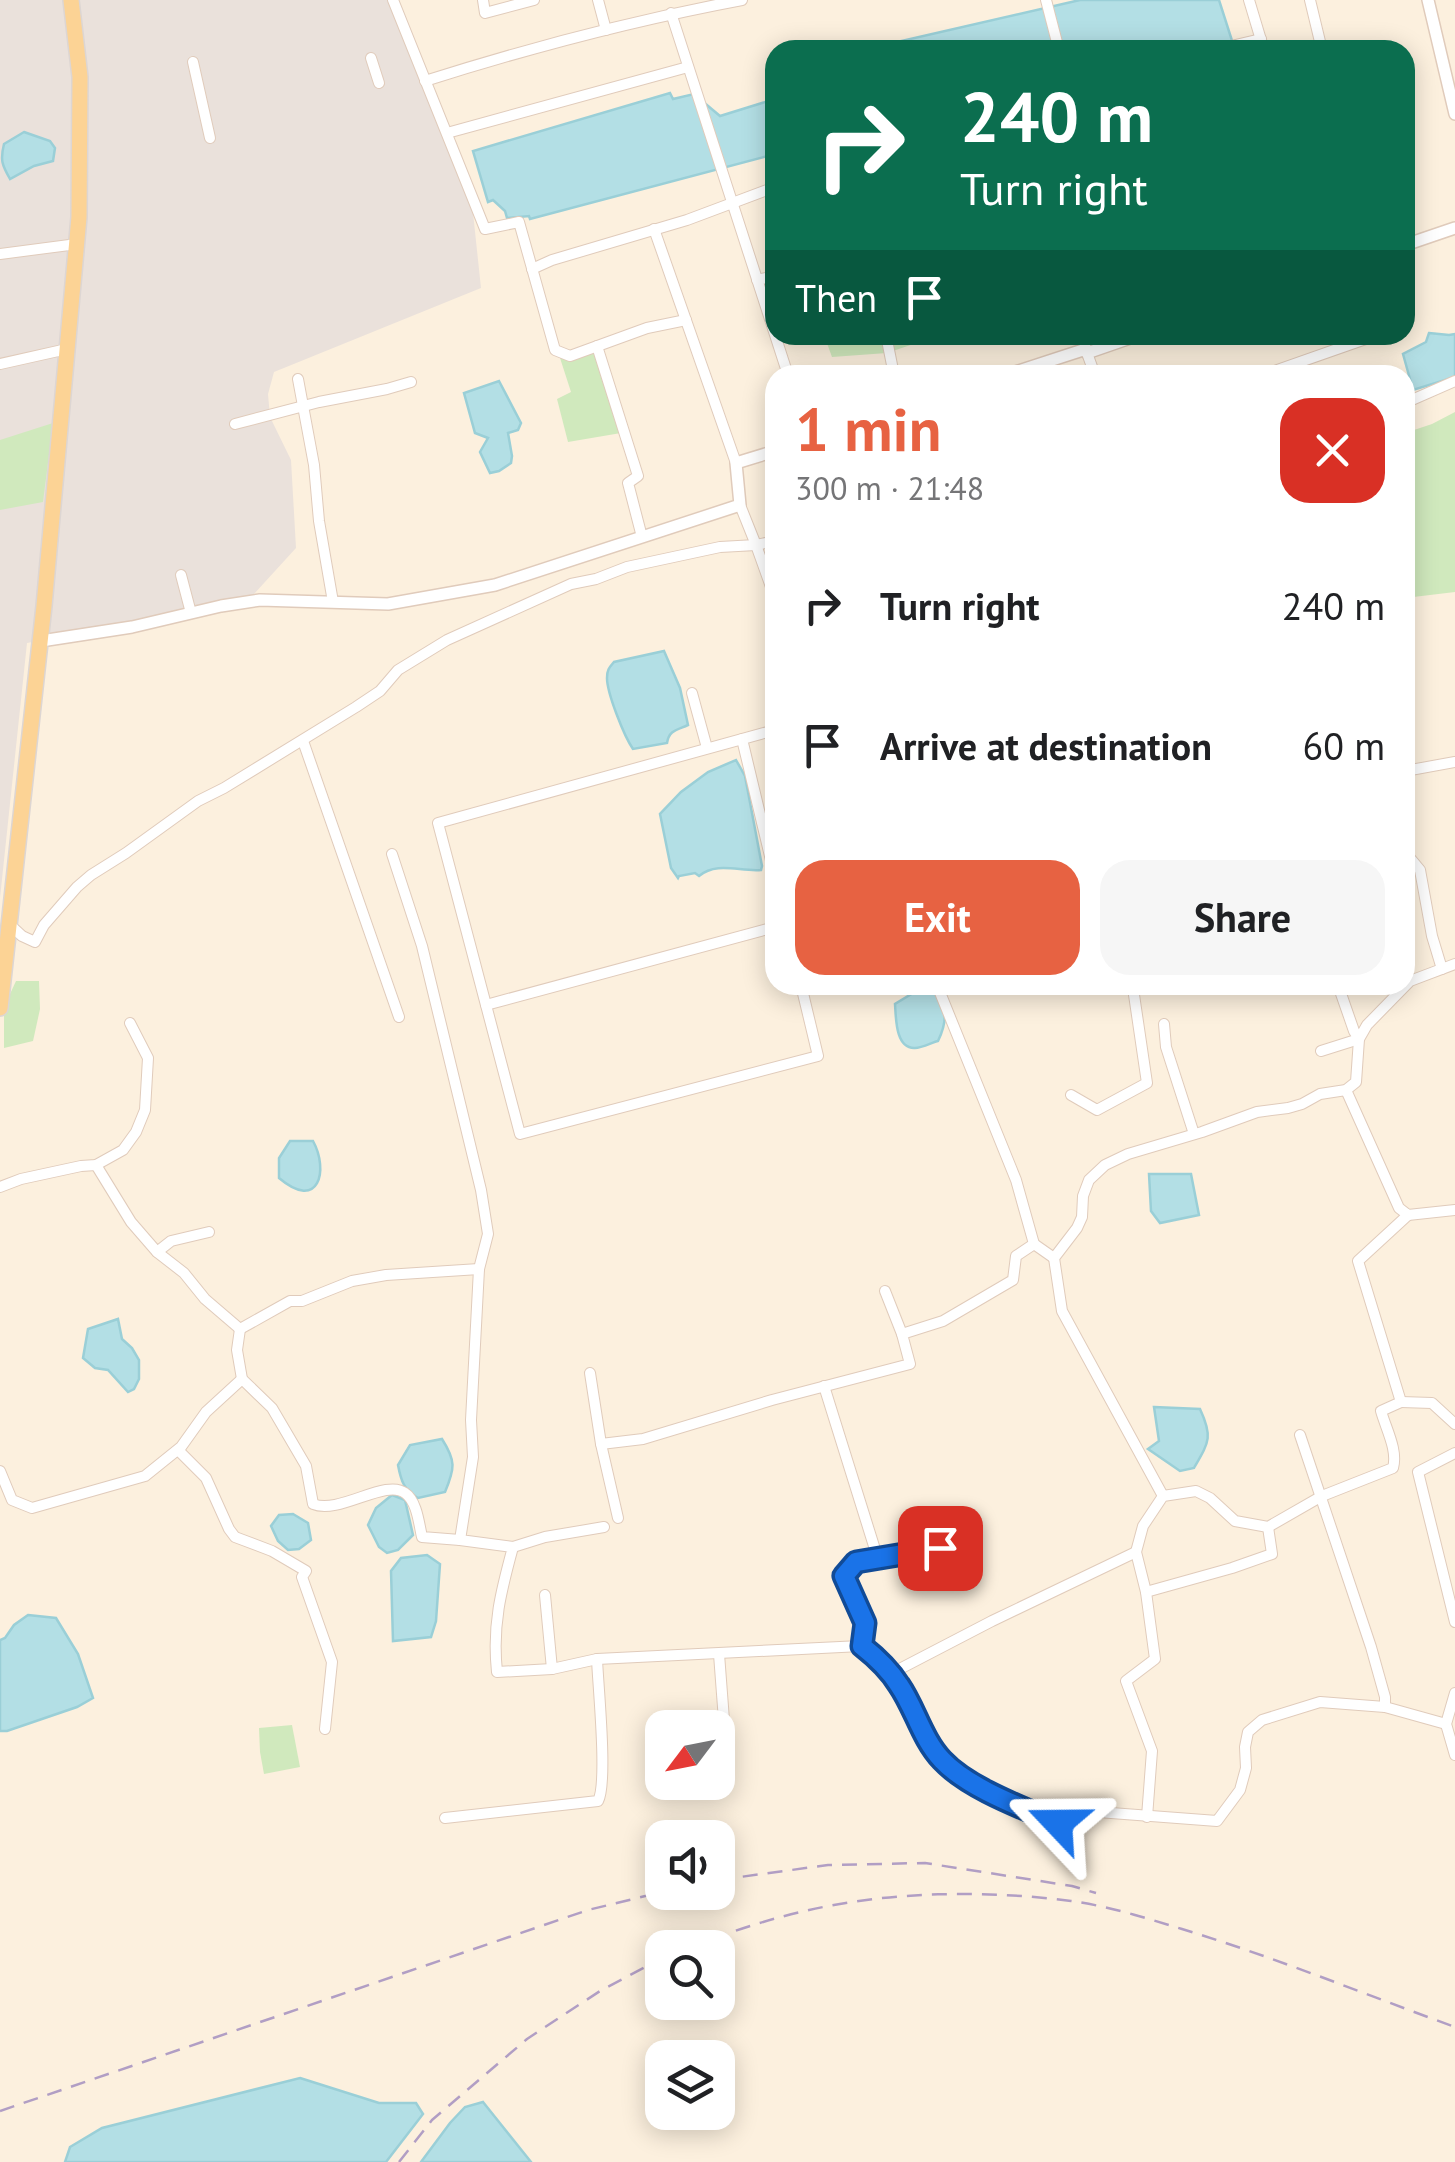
<!DOCTYPE html>
<meta charset="utf-8">
<style>
:root{--surface:#fff;--page:#f6f6f6;--text:#202124;--muted:#757577;--accent:#e76242}
body{margin:0;font-family:"PT Sans",sans-serif;background:var(--page);color:var(--text);height:100vh;display:flex;flex-direction:column;font-size:38px;white-space:nowrap}
*{box-sizing:border-box;margin:0}
p{font-size:32px;color:var(--muted)}
.icon{flex:none;width:55px;height:55px;fill:none;stroke:currentColor;stroke-width:2;stroke-linecap:round;stroke-linejoin:round}
.map{position:relative;flex:1;overflow:hidden}
.details{position:absolute;left:765px;top:365px;width:650px;height:630px;display:flex;flex-direction:column;background:var(--surface);border-radius:30px;box-shadow:0 5px 25px #0003}
.details>*{flex:none}
.banner{position:absolute;left:765px;top:40px;width:650px;height:305px;border-radius:30px;box-shadow:0 5px 25px #0003;background:#0b6e4f;color:#fff;overflow:hidden}
.needle{width:65px;rotate:238deg}
.tools{position:absolute;left:645px;top:1710px;display:grid;gap:20px}
.tools a{display:grid;place-items:center;width:90px;height:90px;border-radius:20px;background:var(--surface);box-shadow:0 5px 25px #0003;font-size:50px}
.pin{position:absolute;display:grid;place-items:center;width:85px;height:85px;color:#fff;margin:-42px;border-radius:20px;box-shadow:0 5px 15px #0006}
.me{position:absolute;width:110px;margin:-55px;rotate:293deg;stroke-linejoin:round;filter:drop-shadow(0 0 8px #0008)}
.turn{display:flex;align-items:center;gap:35px;height:210px;padding:0 30px;font-size:45px}
.turn .icon{width:130px;height:130px;stroke-width:2.5}
.turn b{display:block;font-size:70px;line-height:85px}
.then{display:flex;align-items:center;height:95px;padding:0 30px;background:#0003;gap:20px;font-size:38px}
.round{display:grid;place-items:center;flex:none;width:105px;height:105px;border-radius:30px;background:var(--page)}
.head{display:flex;align-items:center;justify-content:space-between;height:170px;padding:0 30px}
h1{font-size:60px;font-weight:700;line-height:75px;color:var(--accent)}
.primary-button{display:flex;gap:20px;margin-top:auto;padding:20px 30px}
.primary-button a{flex:1;height:115px;border-radius:30px;background:var(--accent);color:#fff;font-size:40px;font-weight:700;line-height:115px;text-align:center}
.primary-button a+a{background:var(--page);color:var(--text)}
ul{padding:0;list-style:none}
li{display:flex;align-items:center;gap:30px;height:140px;padding:0 30px}
li div{flex:1}
li b{display:block;font-size:38px}
li em{font-style:normal}
.map>svg:first-child{display:block}
</style>
<div class="map">
<svg width="1455" height="2162" viewBox="0 0 1455 2162">
<rect width="100%" height="100%" fill="#fcf0de"/>
<polygon fill="#eae1db" points="0,0 395,0 471,194 481,288 274,372 268,394 270,417 291,460 296,548 254,594 171,618 27,643 0,898"/>
<g fill="#d0e9bd">
<polygon points="824,335 940,335 887,353 832,357"/>
<polygon points="595,347 621,433 568,442 557,399 571,392 560,358"/>
<polygon points="1455,412 1455,592 1405,598 1405,433 1432,424"/>
<polygon points="53,423 43,502 0,510 0,440"/>
<polygon points="16,981 39,981 40,1009 33,1041 4,1048 4,1007"/>
<polygon points="292,1725 300,1767 264,1774 260,1752 259,1728"/>
</g>
<g fill="#b3dfe5" stroke="#9acfd7" stroke-width="2.5">
<polygon points="1080,0 1219,0 1235,50 896,50 897,42"/>
<polygon points="670,93 673,99 694,94 720,116 775,99 775,154 530,219 529,216 507,218 505,211 493,200 488,202 473,151"/>
<path d="M24,132L50,141L55,148L53,161L34,166L10,179C2,165 0,160 4,144Z"/>
<polygon points="1429,333 1449,335 1455,334 1455,377 1413,390 1403,354 1426,342"/>
<polygon points="499,381 521,423 518,430 508,433 512,456 511,463 499,471 490,473 480,452 488,438 475,433 464,393"/>
<path d="M664,651L680,688L688,725C677,730 669,730 667,743L633,749C624,736 607,693 607,678C607,670 609,668 614,662Z"/>
<path d="M736,760L745,776L762,866L761,870C740,872 717,861 699,876L695,873L679,876L678,878L671,868L660,814L681,792L708,772Z"/>
<path d="M931,986C945,1007 950,1016 938,1041C933,1042 920,1049 914,1048C895,1048 896,1016 895,1004L923,987Z"/>
<path d="M290,1141H313C329,1170 319,1212 279,1178V1158Z"/>
<polygon points="1149,1174 1191,1174 1199,1215 1160,1223 1151,1211"/>
<polygon points="118,1319 122,1339 132,1348 139,1360 139,1379 134,1389 128,1392 108,1370 95,1368 83,1358 88,1329"/>
<path d="M1154,1407L1200,1409C1213,1437 1209,1442 1194,1468L1180,1471L1148,1449L1159,1441Z"/>
<path d="M442,1439C456,1461 455,1468 445,1492L418,1498C404,1490 401,1481 398,1465L410,1445Z"/>
<polygon points="392,1495 405,1500 413,1535 398,1550 387,1553 379,1547 368,1525 376,1508"/>
<polygon points="293,1514 308,1523 311,1540 299,1549 288,1550 278,1541 271,1526 279,1515"/>
<polygon points="427,1555 440,1564 436,1621 431,1637 393,1641 391,1571 401,1558"/>
<polygon points="28,1615 56,1618 78,1654 93,1698 77,1707 7,1731 0,1731 0,1640 5,1638 14,1625"/>
<polygon points="300,2078 379,2103 416,2103 423,2114 386,2162 65,2162 70,2147 102,2128"/>
<polygon points="483,2102 531,2162 421,2162 450,2123 465,2107"/>
</g>
<g fill="none" stroke-linecap="round" stroke-linejoin="round">
<g stroke="#e0cbbb" stroke-width="12">
<g id="minor">
<polyline points="393,0 485,229 519,222 555,350 570,356 647,328 686,320"/>
<polyline points="483,0 485,13 534,0"/>
<polyline points="598,0 606,30"/>
<polyline points="1046,0 1059,50"/>
<polyline points="1249,0 1264,50"/>
<polyline points="1310,0 1322,50"/>
<polyline points="671,13 788,375"/>
<polyline points="1214,50 1261,39"/>
<polyline points="371,58 379,83"/>
<polyline points="193,62 210,138"/>
<path d="M425,81C529,48 635,20 742,0"/>
<polyline points="447,133 688,67"/>
<polyline points="654,229 736,463"/>
<polyline points="0,254 77,244"/>
<polyline points="532,269 552,260 687,220 775,187"/>
<polyline points="757,280 775,276"/>
<polyline points="886,335 894,375"/>
<polyline points="597,346 638,476 628,483 642,537"/>
<polyline points="1087,353 1095,375"/>
<polyline points="0,364 67,349"/>
<polyline points="1263,375 1377,335"/>
<polyline points="298,379 314,465 319,521 333,602"/>
<polyline points="1405,403 1455,381"/>
<polyline points="235,424 319,402 387,389 411,382"/>
<polyline points="740,505 756,545 775,541"/>
<polyline points="181,575 191,613"/>
<polyline points="692,693 707,748"/>
<polyline points="775,730 438,823 520,1134 818,1056 801,985"/>
<polyline points="742,739 775,877"/>
<polyline points="303,741 399,1017"/>
<polyline points="1405,771 1455,762"/>
<polyline points="1405,852 1420,870 1432,936 1442,969"/>
<path d="M392,854L422,946L481,1190L488,1234L479,1269L471,1420L473,1457L460,1540L513,1547C501,1591 492,1625 497,1672L552,1669L597,1659L861,1646L877,1658L901,1686L939,1757L954,1771L1005,1800L1058,1823L1098,1812L1217,1821L1240,1790L1246,1768L1245,1747L1248,1732L1262,1720L1320,1702L1385,1707L1446,1724"/>
<polyline points="9,924 22,936 35,942 44,925 77,887 91,875 126,853 198,801 224,788 356,707 380,691 398,670 447,640 571,584 596,579 627,567 720,547 756,545 775,598"/>
<polyline points="937,985 1016,1180 1034,1244"/>
<polyline points="486,1005 775,927"/>
<polyline points="1164,1024 1166,1047 1194,1134"/>
<polyline points="1321,1051 1359,1039 1354,1031 1338,985"/>
<polyline points="1346,1090 1399,1208 1408,1215 1455,1210"/>
<polyline points="1071,1095 1097,1110 1147,1083 1133,988 1139,985"/>
<polyline points="96,1165 131,1222 157,1252 184,1273 205,1299 240,1329"/>
<polyline points="0,1187 21,1179 81,1166 96,1165 123,1150 136,1132 145,1110 148,1058 130,1023"/>
<polyline points="157,1252 171,1241 209,1232"/>
<polyline points="885,1291 902,1334"/>
<path d="M240,1329L237,1350L242,1379L272,1408L306,1466L313,1504C339,1515 386,1478 405,1493C417,1501 419,1524 422,1537L460,1540"/>
<polyline points="240,1329 290,1301 302,1301 352,1281 386,1275 479,1269"/>
<polyline points="590,1373 601,1444 618,1518"/>
<polyline points="824,1386 878,1559"/>
<polyline points="1401,1402 1432,1403 1455,1424"/>
<polyline points="1300,1435 1371,1647 1385,1697 1385,1707"/>
<polyline points="601,1444 643,1439 772,1400 910,1364 902,1334 943,1321 1013,1280 1016,1256 1034,1244 1054,1258"/>
<polyline points="178,1450 206,1478 229,1529 235,1537 272,1551 306,1571 302,1577 332,1662 325,1729"/>
<polyline points="1455,1453 1418,1472 1455,1622"/>
<polyline points="0,1471 12,1500 32,1508 145,1476 181,1447 206,1412 242,1379"/>
<polyline points="1163,1496 1062,1311 1054,1258 1077,1228 1082,1217 1083,1196 1089,1180 1105,1165 1128,1154 1202,1132 1257,1112 1288,1108 1302,1104 1320,1094 1346,1090 1356,1082 1359,1039 1367,1025 1410,981 1455,964"/>
<polyline points="513,1547 545,1537 604,1527"/>
<polyline points="1146,1592 1232,1568 1272,1554 1268,1527"/>
<polyline points="545,1595 552,1669"/>
<polyline points="861,1646 865,1623 844,1576 855,1563 940,1549"/>
<polyline points="719,1654 727,1760"/>
<polyline points="890,1674 992,1621 1136,1552"/>
<polyline points="1455,1693 1446,1724 1455,1755"/>
<path d="M1147,1817L1152,1751L1126,1681L1155,1659L1146,1592L1136,1552L1143,1526L1163,1496L1196,1491L1210,1498L1235,1521L1268,1527L1322,1496L1393,1468C1398,1450 1386,1429 1381,1411L1401,1402L1358,1261L1408,1215"/>
<path d="M445,1818L598,1801C608,1783 598,1686 597,1659"/>
</g>
</g>
<g stroke="#e0cbbb" stroke-width="14">
<g id="tertiary">
<polyline points="1428,0 1455,114"/>
<polyline points="1405,245 1455,228"/>
<polyline points="1006,375 1086,349 1087,353 1139,335"/>
<polyline points="41,641 132,627 221,606 260,600 388,604 495,585 740,505 736,463 775,451"/>
</g>
</g>
<g stroke="#ddd6d3" stroke-width="18">
<polyline id="primary" points="0,1008 44,606 79,217 80,77 71,0"/>
</g>
<use href="#minor" stroke="#fff" stroke-width="10"/>
<use href="#tertiary" stroke="#fff" stroke-width="11"/>
<use href="#primary" stroke="#fcd395" stroke-width="15"/>
<g stroke="#b19ec4" stroke-width="2.5" stroke-dasharray="15 10" stroke-linecap="butt">
<polyline points="718,1880 828,1865 925,1863 1072,1886 1096,1893"/>
<path d="M689,1948C727,1933 765,1920 805,1911C889,1891 986,1890 1071,1901C1108,1906 1146,1918 1182,1929C1274,1957 1364,1994 1455,2027"/>
<polyline points="0,2111 588,1910 662,1892"/>
<polyline points="399,2162 432,2120 527,2039 600,1991 662,1958"/>
</g>
</g>
<g fill="none" stroke-linecap="round" stroke-linejoin="round">
<g stroke="#114b97" stroke-width="25">
<path id="route" d="M940,1548L856,1562L844,1576L865,1623L862,1646C876,1657 889,1669 899,1685C915,1708 922,1739 942,1760C968,1788 1023,1808 1058,1823"/>
</g>
<use href="#route" stroke="#1a73e8" stroke-width="18"/>
</g>
</svg>
<div class="tools">
<a><svg class="needle" viewBox="-14 -14 28 28"><path d="M0-13l5 13h-10z" fill="#e53935"/><path d="M0 13l5-13h-10z" fill="#757577"/></svg></a>
<a><svg class="icon" aria-label="sound" viewBox="0 0 24 24"><path d="M4 9h4l5-4v14l-5-4H4zM17 9q2 3 0 6"/></svg></a>
<a><svg class="icon" aria-label="search" viewBox="0 0 24 24"><circle cx="10" cy="10" r="6"/><path d="M15 15l6 6"/></svg></a>
<a><svg class="icon" aria-label="layers" viewBox="0 0 24 24"><path d="M12 4l9 5-9 5-9-5zM3 14l9 5 9-5"/></svg></a>
</div>
<div class="pin" style="left:940px;top:1548px;background:#d93025"><svg class="icon" aria-label="arrive" viewBox="0 0 24 24"><path d="M6 21V4h12l-3 4 3 4H6"/></svg></div>
<svg class="me" style="left:1058px;top:1823px" viewBox="-20 -20 40 40"><path d="M0-17L14 15 0 8-14 15z" fill="#1a73e8" stroke="#fff" stroke-width="4"/></svg>
<div class="banner">
<div class="turn"><svg class="icon" aria-label="right" viewBox="0 0 24 24"><path d="M7 20v-9h11M14 6l5 5-5 5"/></svg><div><b>240 m</b>Turn right</div></div>
<div class="then">Then<svg class="icon" aria-label="arrive" viewBox="0 0 24 24"><path d="M6 21V4h12l-3 4 3 4H6"/></svg></div>
</div>
<section class="details">
<div class="head"><div><h1>1 min</h1><p>300 m · 21:48</p></div><a class="round" style="background:#d93025;color:#fff"><svg class="icon" aria-label="close" viewBox="0 0 24 24"><path d="M6 6l12 12M18 6L6 18"/></svg></a></div>
<ul>
<li><svg class="icon" aria-label="right" viewBox="0 0 24 24"><path d="M7 20v-9h11M14 6l5 5-5 5"/></svg><div><b>Turn right</b></div><em>240 m</em></li>
<li><svg class="icon" aria-label="arrive" viewBox="0 0 24 24"><path d="M6 21V4h12l-3 4 3 4H6"/></svg><div><b>Arrive at destination</b></div><em>60 m</em></li>
</ul>
<div class="primary-button"><a>Exit</a><a>Share</a></div>
</section>
</div>
